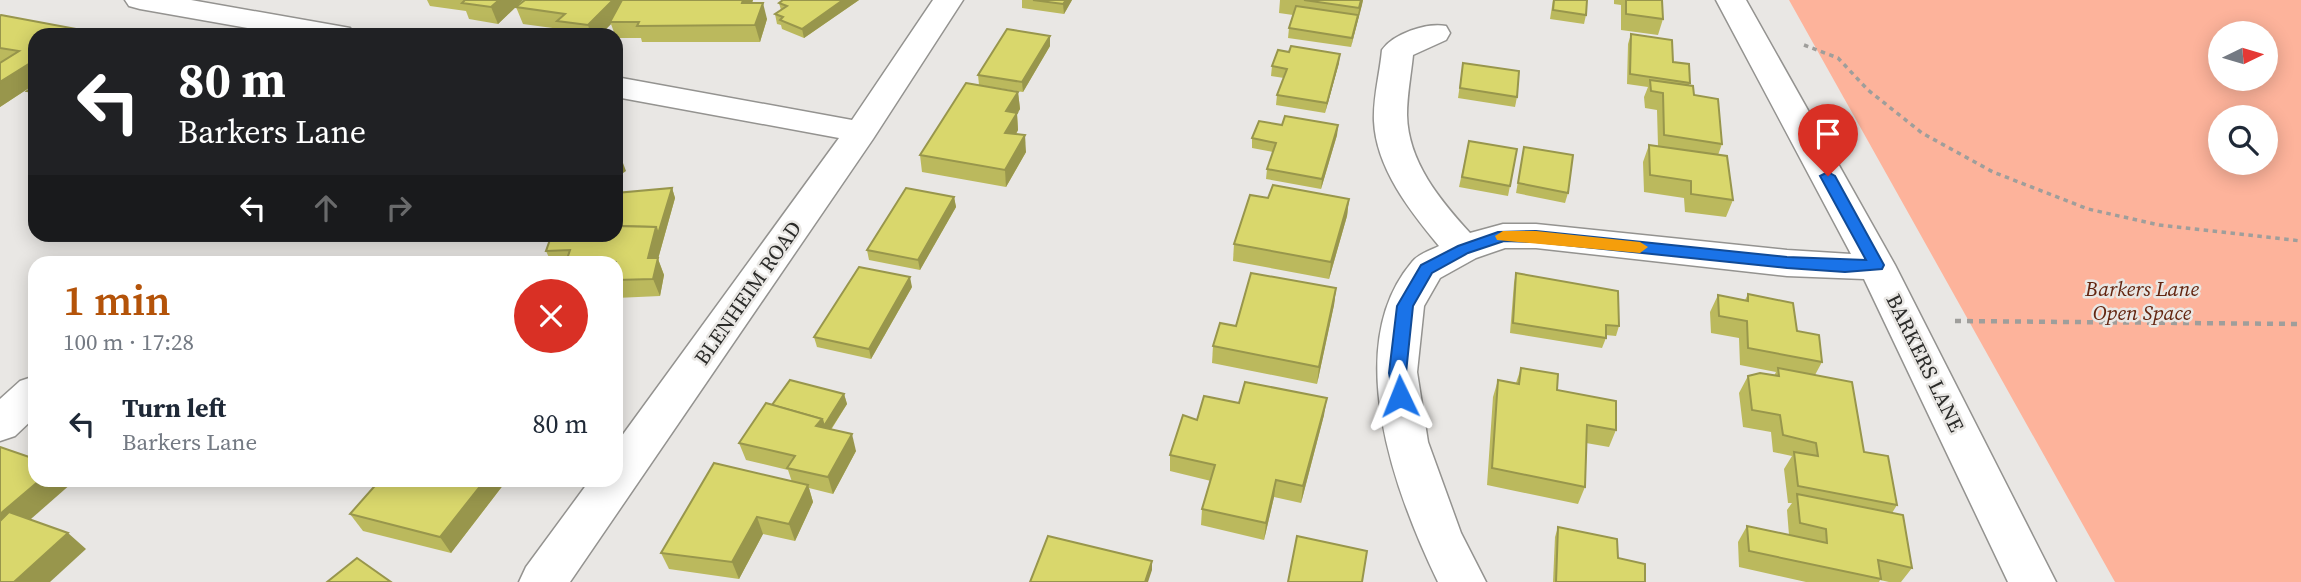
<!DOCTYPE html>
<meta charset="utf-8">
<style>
:root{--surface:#fff;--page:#f6f6f7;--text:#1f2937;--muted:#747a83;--accent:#b45309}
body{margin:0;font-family:"Source Serif 4",serif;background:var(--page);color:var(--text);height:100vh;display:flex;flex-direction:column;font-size:26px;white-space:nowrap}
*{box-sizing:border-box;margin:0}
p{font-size:23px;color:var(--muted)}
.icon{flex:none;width:38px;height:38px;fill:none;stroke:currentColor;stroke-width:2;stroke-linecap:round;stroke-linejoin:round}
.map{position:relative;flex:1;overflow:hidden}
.sheet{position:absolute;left:28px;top:256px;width:595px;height:231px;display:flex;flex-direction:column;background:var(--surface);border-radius:21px;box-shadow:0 4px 18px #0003}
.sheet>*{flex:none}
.top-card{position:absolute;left:28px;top:28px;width:595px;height:214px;border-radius:21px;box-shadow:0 4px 18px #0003;background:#202124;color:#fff;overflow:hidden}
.needle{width:46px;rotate:85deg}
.tools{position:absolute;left:2208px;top:21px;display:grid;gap:14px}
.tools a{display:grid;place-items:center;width:70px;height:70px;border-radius:50%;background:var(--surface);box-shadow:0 4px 18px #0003;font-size:35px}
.pin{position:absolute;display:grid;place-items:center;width:60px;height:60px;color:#fff;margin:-72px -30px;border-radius:50% 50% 50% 0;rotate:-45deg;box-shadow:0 0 7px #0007}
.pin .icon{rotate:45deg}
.me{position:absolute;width:77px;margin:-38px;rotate:358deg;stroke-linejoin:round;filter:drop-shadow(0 0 5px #0008)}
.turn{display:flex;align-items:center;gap:24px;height:147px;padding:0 35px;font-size:32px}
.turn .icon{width:91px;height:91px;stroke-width:2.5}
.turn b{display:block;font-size:49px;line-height:60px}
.lanes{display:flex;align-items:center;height:66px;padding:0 35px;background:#0003;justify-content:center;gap:35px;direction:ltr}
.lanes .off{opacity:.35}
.round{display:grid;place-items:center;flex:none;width:74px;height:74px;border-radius:37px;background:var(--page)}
.headline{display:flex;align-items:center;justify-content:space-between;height:119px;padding:0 35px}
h1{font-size:42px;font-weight:600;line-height:52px;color:var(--accent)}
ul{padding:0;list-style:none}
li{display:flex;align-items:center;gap:21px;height:98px;padding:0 35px}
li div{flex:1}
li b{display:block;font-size:26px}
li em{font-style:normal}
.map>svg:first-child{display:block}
</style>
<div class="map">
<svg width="2301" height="582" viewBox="0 0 2301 582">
<rect width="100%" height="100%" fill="#e9e7e4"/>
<path fill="#fdb39b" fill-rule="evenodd" d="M1789,0H2301V582H2115ZM2266,33V79H2221V33ZM2221,117H2266V163H2221Z"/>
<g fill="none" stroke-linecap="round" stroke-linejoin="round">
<g stroke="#949390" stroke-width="3">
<g id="minor">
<polygon points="125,0 191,0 339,26 350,28 354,35 287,35 140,9 129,6"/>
<polygon points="933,0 963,0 873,139 570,582 519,582 526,567 590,480 616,480 616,444 839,138 616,97 616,77 852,120"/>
<path d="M1716,0H1746L1895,265L2056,582H2008L1864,279L1787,276L1536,248H1505L1476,258L1440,278L1424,306L1417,372L1428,442L1461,533L1486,582H1438C1396,495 1340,347 1412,262C1418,254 1431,250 1439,246C1410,211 1376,168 1374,121C1373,97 1380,73 1382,50C1393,34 1427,22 1446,26L1450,33L1446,40L1413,55C1411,75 1407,95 1407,115C1408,162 1440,200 1470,233L1503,224H1536L1787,250L1851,254Z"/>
<polygon points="35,376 35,417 15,436 0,441 0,399 20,381"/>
</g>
</g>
<polyline stroke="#9f9e9b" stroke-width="3.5" stroke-dasharray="4.5 4.5" stroke-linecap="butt" points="1804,45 1838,58 1868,90 1922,133 1993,172 2088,209 2159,225 2301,241"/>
<polyline stroke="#9f9e9b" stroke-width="4.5" stroke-dasharray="6 6" stroke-linecap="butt" points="1955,321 2301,324"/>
<use href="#minor" fill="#fff" fill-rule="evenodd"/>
</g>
<g fill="#bbb95d">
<polygon points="427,0 523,0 498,24 469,19 466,11 430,6"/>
<polygon points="525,0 753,0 752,3 767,19 760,42 642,42 641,38 616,38 616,35 615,35 611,24 600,35 563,35 560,29 523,24 516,7"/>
<polygon points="783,0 859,0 804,38 782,29 781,25 777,24 775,14 781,10 779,3"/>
<polygon points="1022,0 1072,0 1064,14 1022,8"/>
<polygon points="1280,0 1363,0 1351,47 1288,38 1289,28 1293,15 1279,13"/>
<polygon points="1553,0 1587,0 1586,15 1584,24 1550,19"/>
<polygon points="1614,0 1662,0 1663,19 1658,35 1621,30 1621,5 1614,4"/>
<polygon points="0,16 35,35 35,84 0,107 0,63 1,62 0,62"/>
<polygon points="1631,34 1673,62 1690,83 1689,85 1694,95 1722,144 1718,155 1733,200 1726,217 1685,212 1684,198 1644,192 1643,162 1649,145 1658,146 1657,110 1645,108 1644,97 1648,87 1627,84 1628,44"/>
<polygon points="1050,36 1050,46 1023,92 979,85 978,75"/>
<polygon points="1289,52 1339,63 1325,113 1276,105 1277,95 1284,78 1271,76 1272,66"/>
<polygon points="1463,63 1517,97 1515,107 1458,98"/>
<polygon points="35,85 35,102 27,91"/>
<polygon points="1018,92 1020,109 1017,114 1018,130 1016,134 1026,152 1006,187 922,172 920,155"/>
<polygon points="1338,125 1337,135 1321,189 1266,179 1267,169 1273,152 1252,148 1252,138"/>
<polygon points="1469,141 1510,186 1508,196 1459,187"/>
<polygon points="1524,147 1568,193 1565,203 1516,193"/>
<polygon points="672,188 675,198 658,259 664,275 660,296 616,298 616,262 551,262 546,251 616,234"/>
<polygon points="954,197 956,207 920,270 869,260 867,250"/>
<polygon points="1268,198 1349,199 1347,216 1329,279 1233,261 1234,244"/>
<polygon points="1516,273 1619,326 1616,336 1606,335 1606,338 1602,348 1510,333 1514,283"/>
<polygon points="912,287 871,359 817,347 814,337"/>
<polygon points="1336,288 1334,305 1317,384 1212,363 1213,346"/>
<polygon points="1748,294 1797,331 1822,362 1815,375 1897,505 1892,513 1912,568 1901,582 1889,582 1880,580 1879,582 1806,582 1739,567 1738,542 1747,526 1789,535 1787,510 1792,503 1788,503 1784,469 1792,456 1773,452 1771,432 1743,427 1739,393 1748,376 1774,376 1776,372 1740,365 1739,338 1711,333 1710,312 1718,295 1745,300"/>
<polygon points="1521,368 1616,430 1609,447 1586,443 1585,487 1578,504 1487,485 1493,397 1498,380 1516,383"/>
<polygon points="844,394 847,404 831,430 856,451 833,494 809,488 813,502 795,541 763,534 739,579 669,569 661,553 792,482 788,470 746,460 739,443 772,405"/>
<polygon points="1239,403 1324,415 1301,503 1274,497 1264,540 1201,525 1202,509 1211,481 1170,471 1170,455"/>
<polygon points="380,480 507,480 451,553 363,531 350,514"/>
<polygon points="1558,527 1618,558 1645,582 1553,582 1555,537"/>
</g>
<g fill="#98964c">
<polygon points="499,0 523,0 498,24 491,7"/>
<polygon points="613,0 626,0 610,22 611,24 600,35 591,35 588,25"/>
<polygon points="743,0 753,0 746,19 742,3"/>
<polygon points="843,0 859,0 804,38 802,29"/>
<polygon points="1066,0 1072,0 1064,14 1063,4"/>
<polygon points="1361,0 1363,0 1362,5 1351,47"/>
<polygon points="763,3 767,19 760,42 755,25"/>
<polygon points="1050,36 1050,46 1023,92 1022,82"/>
<polygon points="1340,54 1339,63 1325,113 1327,103"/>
<polygon points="35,60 35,84 0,107 0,82"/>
<polygon points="1018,92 1020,109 1017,114 1018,130 1007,150 1005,133 1006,111"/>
<polygon points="1338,125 1337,135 1321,189 1322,179"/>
<polygon points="1025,135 1026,152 1006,187 1005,170"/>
<polygon points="620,155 626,171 616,178 616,157"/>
<polygon points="672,188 675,198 658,259 664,275 660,296 653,279 648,258 656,227"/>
<polygon points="954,197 956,207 920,270 918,260"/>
<polygon points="1349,199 1347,216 1329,279 1331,262"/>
<polygon points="910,277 912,287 871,359 869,349"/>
<polygon points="1336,288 1334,305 1317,384 1319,367"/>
<polygon points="844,394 847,404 827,435 816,426"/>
<polygon points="1327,398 1324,415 1301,503 1303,486"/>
<polygon points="852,434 856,451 833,494 828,477"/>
<polygon points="40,480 69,480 72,483 7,540 0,534 0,514"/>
<polygon points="485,480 507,480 451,553 440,537"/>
<polygon points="1276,480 1274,497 1264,540 1266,523"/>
<polygon points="808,485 813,502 795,541 789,524"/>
<polygon points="757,517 763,534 739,579 732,562"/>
<polygon points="68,533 86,549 50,582 14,582"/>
<polygon points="1152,561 1152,570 1148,582 1145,582"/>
</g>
<g fill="#d9d76c" stroke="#98964c" stroke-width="2">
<polygon points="465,0 499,0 491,7 462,3"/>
<polygon points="525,0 613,0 588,25 557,21 565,14 516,7"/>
<polygon points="622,0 743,0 742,3 763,3 755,25 637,26 639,22 610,22"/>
<polygon points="783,0 843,0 802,29 780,20 783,17 775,14 787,6 779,3"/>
<polygon points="1033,0 1066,0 1063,4"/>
<polygon points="1304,0 1361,0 1359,8"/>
<polygon points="1554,0 1587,0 1586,15 1553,10"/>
<polygon points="1626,0 1662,0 1663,19 1626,14"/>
<polygon points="1296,6 1358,15 1352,38 1289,28"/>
<polygon points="1,15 87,31 81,35 35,35 35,60 0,82 0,63 19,51 0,48 0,16"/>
<polygon points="1007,29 1050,36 1022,82 978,75"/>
<polygon points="107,31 130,35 100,35"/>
<polygon points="1631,34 1672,40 1673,62 1689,64 1690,83 1630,74"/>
<polygon points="1291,46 1340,54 1327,103 1277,95 1287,69 1272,66 1278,50 1289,52"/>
<polygon points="1463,63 1519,71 1517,97 1460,88"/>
<polygon points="1650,80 1693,86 1694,95 1718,99 1722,144 1664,135 1663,93 1651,91"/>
<polygon points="966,83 1018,92 1006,111 1017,113 1005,133 1025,135 1005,170 920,155"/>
<polygon points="35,85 35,92 27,91"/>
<polygon points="1285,116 1338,125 1322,179 1267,169 1276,143 1252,138 1259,121 1282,125"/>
<polygon points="1469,141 1517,149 1510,186 1462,177"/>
<polygon points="1649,145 1727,156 1733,200 1691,194 1691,181 1650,175"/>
<polygon points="1524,147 1573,155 1568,193 1518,183"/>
<polygon points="1273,185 1349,199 1331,262 1234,244 1250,195 1268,198"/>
<polygon points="672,188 658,234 656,227 616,226 616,193"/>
<polygon points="906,188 954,197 918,260 867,250"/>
<polygon points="616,226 656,227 648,258 658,258 653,279 616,280 616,262 566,262 570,250 546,251 552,234 616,234"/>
<polygon points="859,267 910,277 869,349 814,337"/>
<polygon points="1251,273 1336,288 1319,367 1213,346 1220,323 1236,326"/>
<polygon points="1516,273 1618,291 1619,326 1606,325 1606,338 1513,323"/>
<polygon points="1748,294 1793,303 1797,331 1819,335 1822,362 1748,348 1747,321 1719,316 1718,295 1748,301"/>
<polygon points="1521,368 1558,374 1557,390 1616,401 1616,430 1587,425 1585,487 1492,468 1498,380 1519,384"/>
<polygon points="1778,368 1852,382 1864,452 1888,456 1897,505 1798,486 1794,452 1818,456 1816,443 1783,435 1780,415 1752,410 1748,376 1760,373 1779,376"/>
<polygon points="790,380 844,394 824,426 822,419 772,405"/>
<polygon points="1245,382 1327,398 1303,486 1276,480 1266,523 1202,509 1215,465 1170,455 1183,415 1197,420 1204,396 1239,403"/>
<polygon points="766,403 822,419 816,426 852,434 828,477 787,468 795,456 739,443"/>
<polygon points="0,447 35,459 35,480 40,480 0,514"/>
<polygon points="714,463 808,485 789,524 757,517 732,562 661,553"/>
<polygon points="380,480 485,480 440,537 350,514"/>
<polygon points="1797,494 1903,515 1912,568 1878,560 1881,579 1749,551 1747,526 1827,543 1826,529 1800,523"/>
<polygon points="9,512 68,533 14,582 0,582 0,521"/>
<polygon points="1558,527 1617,539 1618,558 1645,564 1645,582 1556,582"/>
<polygon points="1048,536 1152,561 1145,582 1030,582"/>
<polygon points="1297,536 1367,551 1362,582 1288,582"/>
<polygon points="357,558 391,582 327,582"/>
</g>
<polygon fill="#1a73e8" stroke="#114b97" stroke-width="2" points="1828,172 1835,176 1884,265 1882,269 1845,272 1787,268 1536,242 1504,241 1468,253 1432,273 1413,306 1406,373 1409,396 1406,400 1394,400 1389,373 1397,306 1421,265 1458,246 1498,232 1536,231 1787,257 1866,260 1820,176"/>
<polygon fill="#f59e0b" points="1503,231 1536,231 1640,242 1648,247 1640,253 1497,240 1495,236"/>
<g text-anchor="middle" stroke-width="5" stroke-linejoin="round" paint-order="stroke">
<g font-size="21" font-style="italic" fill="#632510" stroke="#e9e7e4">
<text x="2142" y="296">Barkers Lane<tspan x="2142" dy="24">Open Space</tspan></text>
</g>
<g font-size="21" fill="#2c2c2a" stroke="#e9e7e4">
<text transform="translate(748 293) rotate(-55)" y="7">BLENHEIM ROAD</text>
<text transform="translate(1925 363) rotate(64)" y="7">BARKERS LANE</text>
</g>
</g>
</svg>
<div class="tools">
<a><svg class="needle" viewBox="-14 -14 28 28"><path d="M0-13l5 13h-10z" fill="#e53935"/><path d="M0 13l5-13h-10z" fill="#747a83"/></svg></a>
<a><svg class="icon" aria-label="search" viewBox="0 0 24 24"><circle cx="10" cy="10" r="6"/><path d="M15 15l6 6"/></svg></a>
</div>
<div class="pin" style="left:1828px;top:176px;background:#d93025"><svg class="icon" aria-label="arrive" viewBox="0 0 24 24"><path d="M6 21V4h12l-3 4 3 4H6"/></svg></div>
<svg class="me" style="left:1400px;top:396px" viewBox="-20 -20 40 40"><path d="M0-17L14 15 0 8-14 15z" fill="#1a73e8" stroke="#fff" stroke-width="4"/></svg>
<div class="top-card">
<div class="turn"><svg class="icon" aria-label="left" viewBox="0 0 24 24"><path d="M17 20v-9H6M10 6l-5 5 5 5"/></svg><div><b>80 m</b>Barkers Lane</div></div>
<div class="lanes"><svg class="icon" aria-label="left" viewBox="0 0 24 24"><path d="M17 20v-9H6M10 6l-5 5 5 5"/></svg><svg class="icon off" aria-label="ahead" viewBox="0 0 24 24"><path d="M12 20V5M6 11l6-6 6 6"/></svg><svg class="icon off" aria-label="right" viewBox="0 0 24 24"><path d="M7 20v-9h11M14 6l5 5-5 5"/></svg></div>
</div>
<section class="sheet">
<div class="headline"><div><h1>1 min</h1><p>100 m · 17:28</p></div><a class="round" style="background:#d93025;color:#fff"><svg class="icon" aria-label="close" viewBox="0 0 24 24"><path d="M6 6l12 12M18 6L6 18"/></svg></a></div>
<ul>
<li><svg class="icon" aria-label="left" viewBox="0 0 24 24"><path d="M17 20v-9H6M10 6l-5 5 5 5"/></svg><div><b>Turn left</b><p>Barkers Lane</p></div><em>80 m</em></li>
</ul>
</section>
</div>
